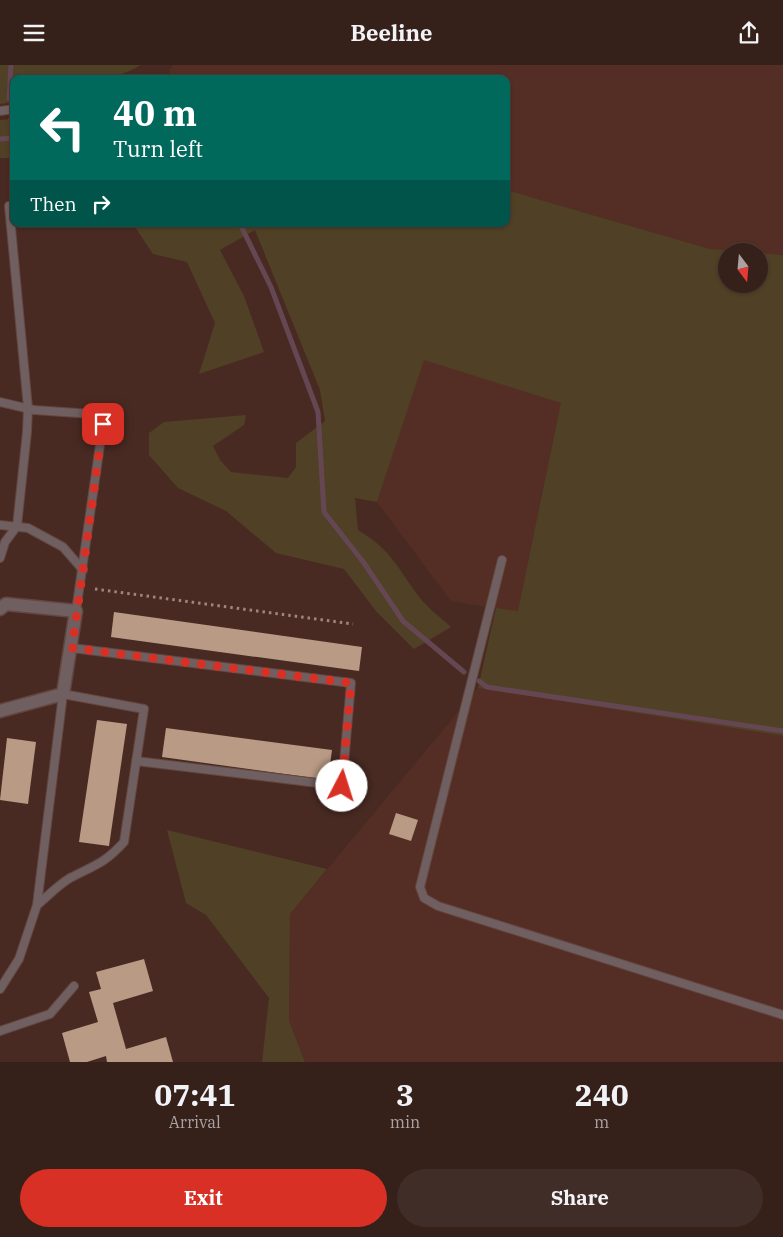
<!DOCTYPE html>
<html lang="en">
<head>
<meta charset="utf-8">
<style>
	:root { --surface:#36201a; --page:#412d27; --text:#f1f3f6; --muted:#aaa3a2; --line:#503e39; --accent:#d93025 }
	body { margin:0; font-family:"IBM Plex Serif",serif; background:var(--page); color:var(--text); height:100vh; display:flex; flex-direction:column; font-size:19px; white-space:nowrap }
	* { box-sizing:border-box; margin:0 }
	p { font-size:16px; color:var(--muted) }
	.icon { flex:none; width:28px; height:28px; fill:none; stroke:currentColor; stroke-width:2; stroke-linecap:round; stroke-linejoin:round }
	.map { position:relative; height:997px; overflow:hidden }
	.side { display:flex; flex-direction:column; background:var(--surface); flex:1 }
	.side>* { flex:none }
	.top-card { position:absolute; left:10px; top:10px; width:500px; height:152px; border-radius:10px; box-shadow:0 1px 4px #0004,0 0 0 1px var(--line); background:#00695c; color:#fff; overflow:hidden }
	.needle { width:32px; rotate:164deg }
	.fabs { position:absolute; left:718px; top:178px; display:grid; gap:10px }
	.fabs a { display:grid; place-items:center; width:50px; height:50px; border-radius:50%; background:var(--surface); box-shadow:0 1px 4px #0004,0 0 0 1px var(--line); font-size:25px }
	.pin { position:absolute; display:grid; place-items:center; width:42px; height:42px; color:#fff; margin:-21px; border-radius:10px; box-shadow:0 2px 8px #0006 }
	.me { position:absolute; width:55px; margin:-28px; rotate:5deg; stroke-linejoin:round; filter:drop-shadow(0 0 4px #0008) }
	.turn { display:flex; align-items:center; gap:18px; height:105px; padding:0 20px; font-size:22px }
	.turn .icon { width:65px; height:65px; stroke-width:2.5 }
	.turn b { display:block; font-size:35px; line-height:42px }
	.then { display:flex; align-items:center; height:48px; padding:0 20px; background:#0003; gap:10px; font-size:19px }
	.eta { display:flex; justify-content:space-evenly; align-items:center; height:85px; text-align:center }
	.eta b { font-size:30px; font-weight:800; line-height:35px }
	.primary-button { display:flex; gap:10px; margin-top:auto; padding:10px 20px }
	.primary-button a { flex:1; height:58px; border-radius:30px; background:var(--accent); color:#fff; font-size:20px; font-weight:800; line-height:58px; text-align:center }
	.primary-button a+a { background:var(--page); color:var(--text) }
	header { display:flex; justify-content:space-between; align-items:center; height:65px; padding:0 20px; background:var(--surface); font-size:22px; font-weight:800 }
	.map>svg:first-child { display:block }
	.built { fill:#542e25 }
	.green { fill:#504025 }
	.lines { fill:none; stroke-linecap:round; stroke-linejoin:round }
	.stream { stroke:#654753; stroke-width:5 }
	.building { fill:#b99b85 }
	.service-casing { stroke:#63463f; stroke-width:10 }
	.minor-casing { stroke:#63463f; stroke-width:15 }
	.path { stroke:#9e857f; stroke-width:3; stroke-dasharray:2.5 4; stroke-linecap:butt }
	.service { stroke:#6f5f60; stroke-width:8 }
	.minor { stroke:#6f5f60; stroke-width:12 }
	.route { stroke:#d93025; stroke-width:9; stroke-dasharray:0 16.2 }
</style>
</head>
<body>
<header><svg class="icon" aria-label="menu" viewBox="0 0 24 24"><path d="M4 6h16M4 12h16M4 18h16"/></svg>Beeline<svg class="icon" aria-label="share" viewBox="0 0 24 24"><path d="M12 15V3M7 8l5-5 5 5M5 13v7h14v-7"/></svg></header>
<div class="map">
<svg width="783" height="997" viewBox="0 0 783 997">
	<rect width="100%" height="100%" fill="#482a22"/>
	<g class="built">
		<polygon points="172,0 783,0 783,190 710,184 506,125 506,14 167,14"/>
		<polygon points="424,294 562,338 518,547 451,536 377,437"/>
		<polygon points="478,623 783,671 783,997 305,997 289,956 290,849"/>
	</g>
	<g class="green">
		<path d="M0,0H141C106,22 54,14 14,14V37L0,39Z"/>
		<polygon points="14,54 14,93 0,93 0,55"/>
		<path d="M506,125L710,184L739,186H726V219H759V188L783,190V671L478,623L496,543L518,546L561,338L424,295L377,437L355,433L358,465C393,486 397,503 420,533C429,544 441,553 451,562L414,584L376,546L344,504L276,488L226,446L178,423L149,390V368L164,357L246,350L244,360L213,381L220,395L231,407L288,413L296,402V378L325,356L320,325L255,165L220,185L244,231L264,287L199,309L215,258L187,197L153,189L133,159H506Z"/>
		<polygon points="167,765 327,804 290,849 289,956 305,997 262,997 269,933 206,850 186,838"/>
	</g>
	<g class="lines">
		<g class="stream">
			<polyline points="9,34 11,0"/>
			<polyline points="11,54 13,73"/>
			<polyline points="0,74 14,73"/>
			<polyline points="240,159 271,222 318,347 324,447 364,498 403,556 464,607"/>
			<polyline points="479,616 487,622 783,666"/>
		</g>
	</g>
	<g class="building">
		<polygon points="114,547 362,582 359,606 111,572"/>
		<polygon points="97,655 127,659 109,781 79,777"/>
		<polygon points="166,663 332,685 328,715 162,692"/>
		<polygon points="7,673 36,677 28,739 0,735"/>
		<polygon points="396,748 418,755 411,776 389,769"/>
		<polygon points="144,894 153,926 113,938 126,984 166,972 173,997 107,997 106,991 87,997 70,997 62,968 98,957 89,927 101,924 96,907"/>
	</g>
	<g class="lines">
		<g class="service-casing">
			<g id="service">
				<polyline points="0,46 14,44"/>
				<polyline points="0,337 34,345 92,349 103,359 76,546"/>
				<polyline points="0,460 28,463 63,482 83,505"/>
				<polyline points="0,493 5,477 17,461 27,367 28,343 9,141"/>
				<polyline points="502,495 420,822 424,833 438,841 783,950"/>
				<polyline points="72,583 351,618 342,721 136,696"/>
				<path d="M0,924L19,894L37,840L63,629L144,644L124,777C104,799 95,800 70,813C58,820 47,832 37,840"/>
				<polyline points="0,966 50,949 74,921"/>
			</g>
		</g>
		<g class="minor-casing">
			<polyline id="minor" points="0,544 6,539 76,546 63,629 0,646"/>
		</g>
		<polyline class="path" points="95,524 353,559"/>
		<use href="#service" class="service"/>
		<use href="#minor" class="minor"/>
	</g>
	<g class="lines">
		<polyline class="route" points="103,359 72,583 351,618 342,721"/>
	</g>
</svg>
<div class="fabs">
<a><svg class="needle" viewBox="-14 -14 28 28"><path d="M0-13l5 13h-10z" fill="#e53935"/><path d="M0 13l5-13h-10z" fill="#aaa3a2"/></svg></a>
</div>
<div class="pin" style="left:103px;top:359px;background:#d93025"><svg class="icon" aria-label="arrive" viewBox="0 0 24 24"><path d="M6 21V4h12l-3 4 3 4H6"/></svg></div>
<svg class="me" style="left:342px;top:721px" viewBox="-20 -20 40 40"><circle r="19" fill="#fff"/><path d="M0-13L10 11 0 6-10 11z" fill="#d93025"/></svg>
<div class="top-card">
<div class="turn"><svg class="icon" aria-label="left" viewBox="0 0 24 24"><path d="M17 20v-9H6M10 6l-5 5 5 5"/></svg><div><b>40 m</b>Turn left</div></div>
<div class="then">Then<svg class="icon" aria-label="right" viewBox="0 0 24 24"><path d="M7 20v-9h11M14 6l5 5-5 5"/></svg></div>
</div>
</div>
<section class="side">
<div class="eta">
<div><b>07:41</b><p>Arrival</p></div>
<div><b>3</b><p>min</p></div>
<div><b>240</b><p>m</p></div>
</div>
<div class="primary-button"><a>Exit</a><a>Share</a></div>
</section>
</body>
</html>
